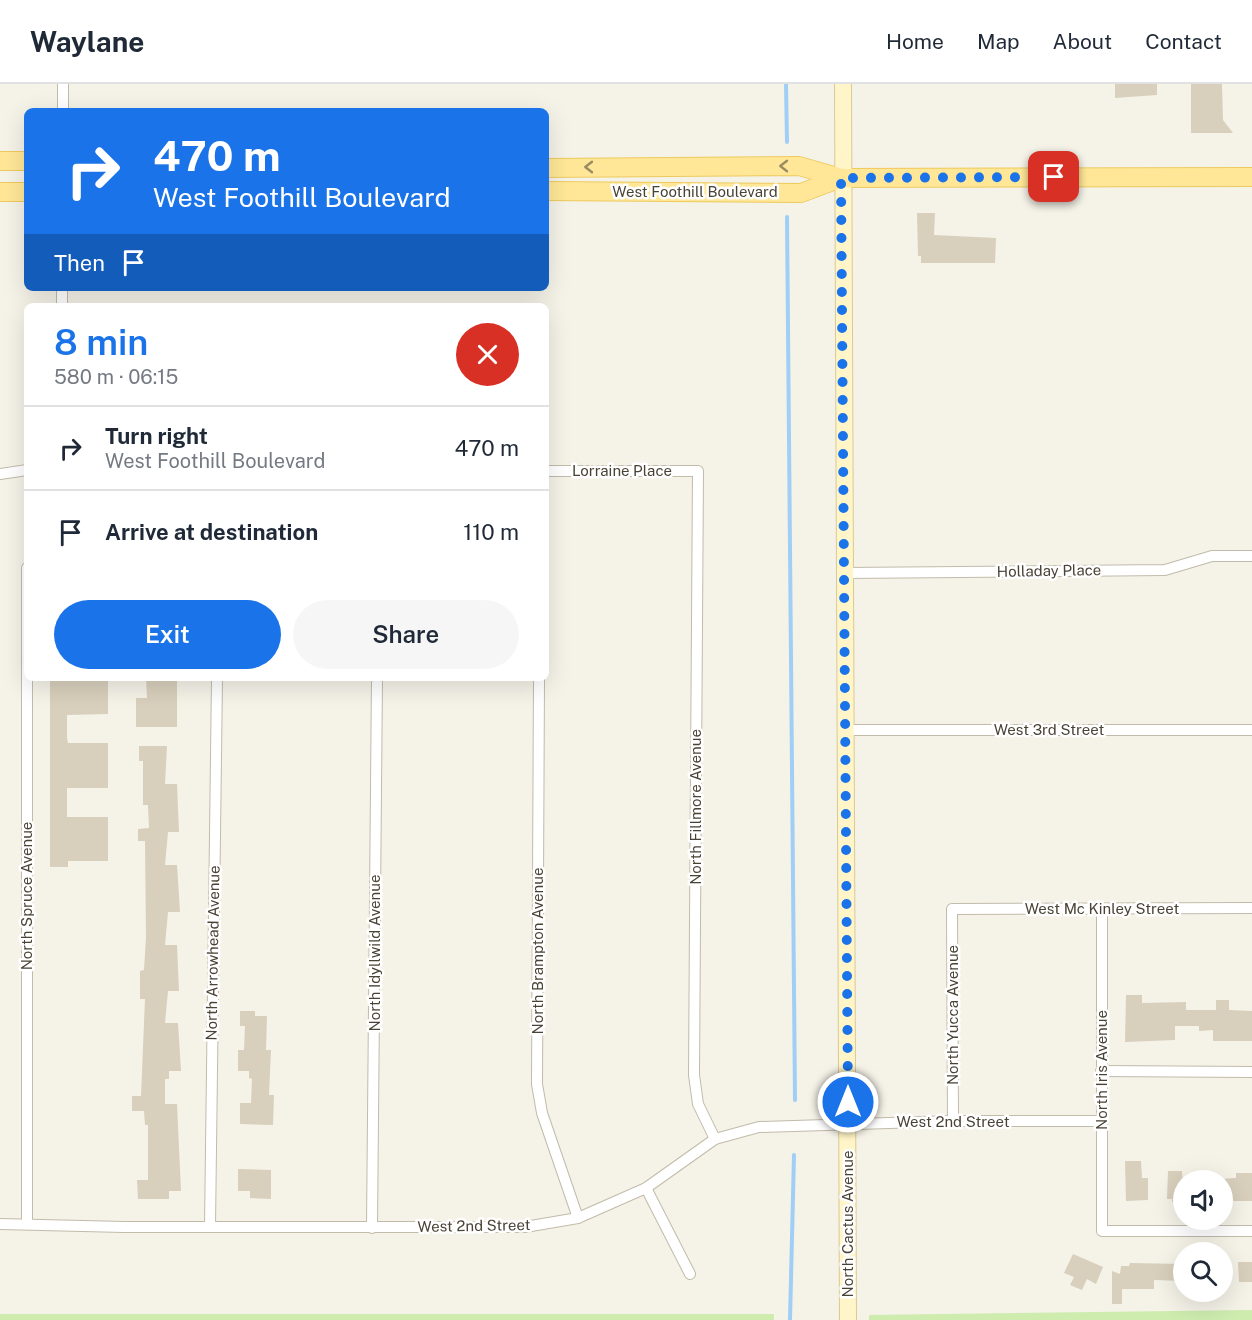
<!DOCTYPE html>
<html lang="en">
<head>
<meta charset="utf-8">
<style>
	:root { --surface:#fff; --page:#f6f6f7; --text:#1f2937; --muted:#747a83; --line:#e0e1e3; --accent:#1a73e8 }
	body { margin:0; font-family:"Public Sans",sans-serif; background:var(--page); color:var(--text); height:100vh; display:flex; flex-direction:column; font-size:22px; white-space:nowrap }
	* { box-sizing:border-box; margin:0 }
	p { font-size:20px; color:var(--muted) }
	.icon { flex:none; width:33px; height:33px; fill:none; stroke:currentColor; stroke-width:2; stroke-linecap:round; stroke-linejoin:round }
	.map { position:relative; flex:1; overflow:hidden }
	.side { position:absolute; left:24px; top:219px; width:525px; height:378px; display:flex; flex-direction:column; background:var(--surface); border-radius:9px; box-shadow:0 6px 24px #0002 }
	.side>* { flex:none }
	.guide { position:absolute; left:24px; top:24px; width:525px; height:183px; border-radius:9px; box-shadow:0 6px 24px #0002; background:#1a73e8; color:#fff; overflow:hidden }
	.buttons { position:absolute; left:1173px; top:1086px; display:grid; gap:12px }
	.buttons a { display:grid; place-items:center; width:60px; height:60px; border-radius:50%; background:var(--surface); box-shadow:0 6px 24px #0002; font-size:30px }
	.pin { position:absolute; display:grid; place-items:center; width:51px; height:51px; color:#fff; margin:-26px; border-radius:12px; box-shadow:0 3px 9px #0006 }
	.me { position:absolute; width:66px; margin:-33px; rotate:0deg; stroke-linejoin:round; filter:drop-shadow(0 0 4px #0008) }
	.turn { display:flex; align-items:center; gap:21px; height:126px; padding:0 30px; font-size:27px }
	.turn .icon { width:78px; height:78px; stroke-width:2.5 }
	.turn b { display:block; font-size:42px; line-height:51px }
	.then { display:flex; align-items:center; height:57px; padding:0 30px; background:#0003; gap:12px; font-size:22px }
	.round { display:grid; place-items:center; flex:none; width:63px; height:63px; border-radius:32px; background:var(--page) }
	.headline { display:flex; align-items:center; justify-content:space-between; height:102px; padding:0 30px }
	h1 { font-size:36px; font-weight:600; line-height:45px; color:var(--accent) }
	.primary-button { display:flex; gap:12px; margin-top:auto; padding:12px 30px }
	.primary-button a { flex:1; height:69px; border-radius:36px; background:var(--accent); color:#fff; font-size:24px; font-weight:600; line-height:69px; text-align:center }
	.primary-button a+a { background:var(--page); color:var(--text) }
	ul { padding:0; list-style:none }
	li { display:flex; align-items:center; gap:18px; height:84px; padding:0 30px; border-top:2px solid var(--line) }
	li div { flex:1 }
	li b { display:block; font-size:22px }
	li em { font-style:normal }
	header { display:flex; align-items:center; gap:36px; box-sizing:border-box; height:84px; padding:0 30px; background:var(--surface); border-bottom:2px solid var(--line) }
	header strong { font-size:28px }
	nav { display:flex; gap:33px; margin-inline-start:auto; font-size:21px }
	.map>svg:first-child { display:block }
	.green { fill:#cdecae }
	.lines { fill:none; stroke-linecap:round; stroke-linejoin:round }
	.stream { stroke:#a0cef6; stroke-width:4 }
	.building { fill:#d8cfbc }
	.minor-casing { stroke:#c2bbaa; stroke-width:12 }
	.secondary-casing { stroke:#d9ca94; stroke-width:18 }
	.primary-casing { stroke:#edca5e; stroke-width:20 }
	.minor { stroke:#fff; stroke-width:10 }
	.secondary { stroke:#fff5c8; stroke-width:16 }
	.primary { stroke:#ffe797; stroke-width:18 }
	.oneway { stroke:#9b8d62 }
	.route { stroke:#1a73e8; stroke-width:10; stroke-dasharray:0 18 }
	.labels { text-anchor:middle; stroke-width:5; stroke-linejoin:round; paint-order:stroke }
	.street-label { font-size:15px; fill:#494336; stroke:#fff }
</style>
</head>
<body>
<header>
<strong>Waylane</strong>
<nav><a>Home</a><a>Map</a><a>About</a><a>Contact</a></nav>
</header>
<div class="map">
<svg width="1252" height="1236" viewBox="0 0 1252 1236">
	<rect width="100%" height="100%" fill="#f5f2e8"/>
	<g class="green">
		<polygon points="1252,1226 1252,1236 869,1236 869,1231"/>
		<rect x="0" y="1230" width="774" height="6"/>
	</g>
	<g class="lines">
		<g class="stream">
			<polyline points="786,0 787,58"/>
			<polyline points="787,133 795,1016"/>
			<polyline points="790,1236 794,1071"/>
		</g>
	</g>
	<g class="building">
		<polygon points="1115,0 1157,0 1157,11 1115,14"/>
		<polygon points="1191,0 1222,0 1223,36 1233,49 1191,49"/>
		<polygon points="917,129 935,129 934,151 996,154 995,179 921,179 921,172 918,172"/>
		<polygon points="50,594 108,594 108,630 67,631 67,654 68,659 108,659 108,704 67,704 67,733 108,733 108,777 68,777 68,783 50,783"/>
		<polygon points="146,594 177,594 177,643 136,643 136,614 147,614"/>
		<polygon points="139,662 167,662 165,700 177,700 179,748 168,748 165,781 177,781 180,828 168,828 165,861 177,861 179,907 168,907 165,939 178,939 181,987 169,987 169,995 165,995 165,1020 177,1020 181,1107 169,1107 169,1115 138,1115 137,1096 148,1096 148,1041 145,1041 144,1027 132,1027 132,1012 141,1012 145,915 140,915 140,887 144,886 146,853 145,757 138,757 138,745 149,744 148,721 143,721 143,677 139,677"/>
		<polygon points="1126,911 1142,911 1142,919 1186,918 1186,926 1216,926 1216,916 1229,916 1229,926 1252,927 1252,957 1213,957 1213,946 1199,947 1199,942 1175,942 1175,956 1125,958"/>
		<polygon points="240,927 255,927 255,932 267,932 266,966 271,966 269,1011 274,1011 273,1041 240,1040 240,1019 251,1019 252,995 249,994 249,987 238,987 238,966 244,966 245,942 240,942"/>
		<polygon points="1125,1077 1141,1077 1142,1094 1148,1094 1148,1116 1126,1117"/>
		<polygon points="238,1085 271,1086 271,1115 250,1114 250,1107 238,1107"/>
		<polygon points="1168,1087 1182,1087 1184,1118 1172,1118 1172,1115 1167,1115"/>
		<polygon points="1236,1089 1252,1089 1252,1117 1222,1117 1222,1095 1236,1094"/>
		<polygon points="1073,1170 1103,1183 1096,1200 1087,1195 1082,1206 1070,1201 1074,1193 1064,1189"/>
		<polygon points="1238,1178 1252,1178 1252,1198 1239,1198"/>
		<polygon points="1130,1179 1184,1180 1184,1197 1154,1196 1154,1205 1122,1205 1122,1220 1112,1220 1112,1187 1120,1190 1121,1182 1129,1182"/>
	</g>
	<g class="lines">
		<g class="minor-casing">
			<g id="minor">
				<polyline points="63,27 63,0"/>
				<polyline points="62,222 62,204"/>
				<polyline points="546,387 698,387 694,991 698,1020 715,1055"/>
				<polyline points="0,390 27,386"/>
				<polyline points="845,489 1165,486 1212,472 1252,472"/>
				<polyline points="539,594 537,1000 542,1029 578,1134"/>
				<polyline points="846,646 1252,646"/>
				<polyline points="1102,825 1102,1147 1252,1147"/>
				<polyline points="1101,987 1252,988"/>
				<polyline points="953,1037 952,825 1252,824"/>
				<polyline points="646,1104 690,1190"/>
				<polyline points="0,1140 124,1143 525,1143 578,1134 646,1104 715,1055 759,1043 953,1037 1103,1037"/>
				<polyline points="27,1140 27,484"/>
				<polyline points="210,1143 217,594"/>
				<polyline points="372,1144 377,594"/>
			</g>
		</g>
		<g class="secondary-casing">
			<polyline id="secondary" points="843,0 848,1236"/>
		</g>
		<g class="primary-casing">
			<g id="primary">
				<polyline points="0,77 27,77"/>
				<polyline points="546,84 799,82 841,94 1252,93"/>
				<polyline points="546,107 801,109 841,94"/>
				<polyline points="0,108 27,108"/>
			</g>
		</g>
		<use href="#minor" class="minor"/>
		<use href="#secondary" class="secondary"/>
		<use href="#primary" class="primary"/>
	</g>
	<defs><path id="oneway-chevron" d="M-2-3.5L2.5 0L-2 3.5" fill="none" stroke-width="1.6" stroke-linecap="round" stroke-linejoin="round" transform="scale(1.5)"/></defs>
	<g class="oneway">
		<use href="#oneway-chevron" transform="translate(784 82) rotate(180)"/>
		<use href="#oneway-chevron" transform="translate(589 83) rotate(180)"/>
	</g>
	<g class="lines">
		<polyline class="route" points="848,1018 841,94 1054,93"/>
	</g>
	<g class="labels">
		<g class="street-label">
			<text x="695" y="113">West Foothill Boulevard</text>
			<text x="622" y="392">Lorraine Place</text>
			<text transform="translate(1049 487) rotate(-1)" y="5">Holladay Place</text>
			<text x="1049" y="651">West 3rd Street</text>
			<text transform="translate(696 723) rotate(-90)" y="5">North Fillmore Avenue</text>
			<text transform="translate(27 812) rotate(-90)" y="5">North Spruce Avenue</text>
			<text x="1102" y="830">West Mc Kinley Street</text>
			<text transform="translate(538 867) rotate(-90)" y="5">North Brampton Avenue</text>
			<text transform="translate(213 869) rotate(-89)" y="5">North Arrowhead Avenue</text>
			<text transform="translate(375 869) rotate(-90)" y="5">North Idyllwild Avenue</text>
			<text transform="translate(953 931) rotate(-90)" y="5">North Yucca Avenue</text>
			<text transform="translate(1102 986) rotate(-90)" y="5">North Iris Avenue</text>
			<text x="953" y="1043">West 2nd Street</text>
			<text transform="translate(848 1140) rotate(-90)" y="5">North Cactus Avenue</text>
			<text transform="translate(474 1142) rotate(-1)" y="5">West 2nd Street</text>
		</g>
	</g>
</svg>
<div class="buttons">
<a><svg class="icon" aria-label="sound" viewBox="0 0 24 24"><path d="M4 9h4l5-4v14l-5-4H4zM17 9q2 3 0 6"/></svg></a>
<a><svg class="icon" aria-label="search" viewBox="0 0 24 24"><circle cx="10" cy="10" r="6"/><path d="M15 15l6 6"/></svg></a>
</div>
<div class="pin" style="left:1054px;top:93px;background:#d93025"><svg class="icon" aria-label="arrive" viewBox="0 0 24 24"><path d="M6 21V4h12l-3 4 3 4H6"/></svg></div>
<svg class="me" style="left:848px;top:1018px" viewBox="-20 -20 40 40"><circle r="17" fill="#1a73e8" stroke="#fff" stroke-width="3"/><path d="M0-11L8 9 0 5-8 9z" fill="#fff"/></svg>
<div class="guide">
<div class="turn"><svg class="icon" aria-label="right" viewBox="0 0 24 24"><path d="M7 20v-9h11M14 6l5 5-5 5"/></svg><div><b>470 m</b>West Foothill Boulevard</div></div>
<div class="then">Then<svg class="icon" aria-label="arrive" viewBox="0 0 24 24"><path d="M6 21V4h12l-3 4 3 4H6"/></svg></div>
</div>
<section class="side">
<div class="headline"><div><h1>8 min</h1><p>580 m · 06:15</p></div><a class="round" style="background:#d93025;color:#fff"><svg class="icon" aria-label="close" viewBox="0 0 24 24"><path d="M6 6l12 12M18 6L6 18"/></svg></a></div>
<ul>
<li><svg class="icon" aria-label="right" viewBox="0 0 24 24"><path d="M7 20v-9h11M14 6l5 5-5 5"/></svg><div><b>Turn right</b><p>West Foothill Boulevard</p></div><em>470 m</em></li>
<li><svg class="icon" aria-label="arrive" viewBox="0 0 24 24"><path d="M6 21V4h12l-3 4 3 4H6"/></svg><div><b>Arrive at destination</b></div><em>110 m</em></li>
</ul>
<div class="primary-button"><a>Exit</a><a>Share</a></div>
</section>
</div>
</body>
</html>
